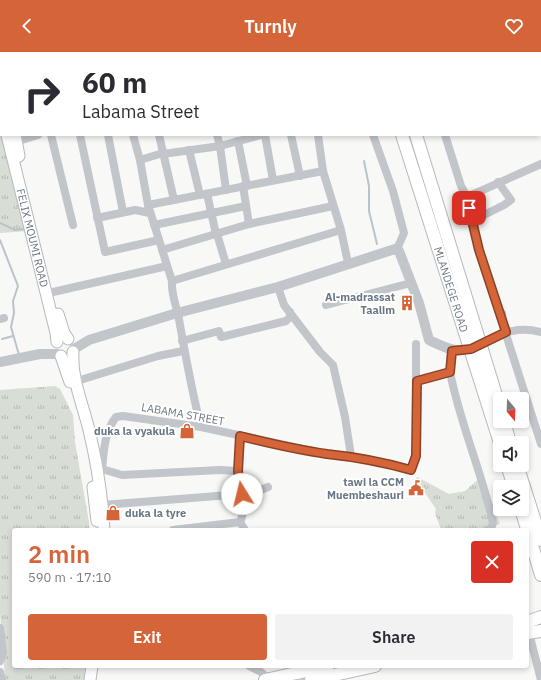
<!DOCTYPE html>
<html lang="en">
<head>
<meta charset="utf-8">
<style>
	:root { --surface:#fff; --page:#f2f2f3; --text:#2b2b33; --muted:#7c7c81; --accent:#d56539 }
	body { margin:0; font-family:"IBM Plex Sans",sans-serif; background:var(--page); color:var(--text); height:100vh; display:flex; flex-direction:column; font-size:15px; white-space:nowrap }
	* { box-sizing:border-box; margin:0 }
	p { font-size:13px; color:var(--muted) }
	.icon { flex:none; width:22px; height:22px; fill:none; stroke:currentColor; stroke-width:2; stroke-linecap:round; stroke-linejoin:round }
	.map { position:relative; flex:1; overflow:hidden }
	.sheet { position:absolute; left:12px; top:476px; width:517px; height:140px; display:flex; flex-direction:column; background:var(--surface); border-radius:4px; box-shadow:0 2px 6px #0003 }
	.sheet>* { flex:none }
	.guide { position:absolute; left:0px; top:0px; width:541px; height:84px; box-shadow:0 2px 6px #0003; background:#fff; color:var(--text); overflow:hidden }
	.needle { width:26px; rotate:161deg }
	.tools { position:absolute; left:493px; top:340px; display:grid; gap:8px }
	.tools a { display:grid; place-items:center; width:36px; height:36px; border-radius:4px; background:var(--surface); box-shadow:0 2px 6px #0003; font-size:20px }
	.pin { position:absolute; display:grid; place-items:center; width:34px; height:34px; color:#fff; margin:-17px; border-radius:8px; box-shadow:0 2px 6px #0006 }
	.me { position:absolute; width:44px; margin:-22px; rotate:351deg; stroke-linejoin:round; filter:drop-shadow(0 0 3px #0008) }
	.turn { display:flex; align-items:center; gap:14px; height:84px; padding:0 16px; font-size:18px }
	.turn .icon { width:52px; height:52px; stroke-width:2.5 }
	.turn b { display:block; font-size:28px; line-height:34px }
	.round { display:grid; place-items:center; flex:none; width:42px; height:42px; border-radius:4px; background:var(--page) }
	.summary { display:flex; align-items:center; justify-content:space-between; height:68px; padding:0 16px }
	h1 { font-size:24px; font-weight:600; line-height:30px; color:var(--accent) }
	.button { display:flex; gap:8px; margin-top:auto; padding:8px 16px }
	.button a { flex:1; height:46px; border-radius:4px; background:var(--accent); color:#fff; font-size:16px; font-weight:600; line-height:46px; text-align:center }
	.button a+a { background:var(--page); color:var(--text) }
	header { display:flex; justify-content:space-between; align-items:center; height:52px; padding:0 16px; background:var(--accent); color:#fff; font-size:18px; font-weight:600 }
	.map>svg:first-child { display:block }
	.park { fill:url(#park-tufts) }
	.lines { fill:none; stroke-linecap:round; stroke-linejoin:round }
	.stream { stroke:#bac4c8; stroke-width:2 }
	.secondary-casing { stroke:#b5b9bd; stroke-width:13 }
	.primary-casing { stroke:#b6b9bd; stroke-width:14 }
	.minor { stroke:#c2c5c9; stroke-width:8 }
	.tertiary { stroke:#c2c5c9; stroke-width:10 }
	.secondary { stroke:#fff; stroke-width:11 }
	.primary { stroke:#fff; stroke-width:12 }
	.route-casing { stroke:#8a4225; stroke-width:10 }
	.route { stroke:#d56539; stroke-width:7 }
	.labels { text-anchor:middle; stroke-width:4; stroke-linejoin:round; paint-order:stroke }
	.street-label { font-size:11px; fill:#6a7784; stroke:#fff }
	.poi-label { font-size:11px; font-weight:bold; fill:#6a7784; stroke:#fff; text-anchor:end }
</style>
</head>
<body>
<header><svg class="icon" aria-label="back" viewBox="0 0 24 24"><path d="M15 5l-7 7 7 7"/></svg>Turnly<svg class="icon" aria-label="heart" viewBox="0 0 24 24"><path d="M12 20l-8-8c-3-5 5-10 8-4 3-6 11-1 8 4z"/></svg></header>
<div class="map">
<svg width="541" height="628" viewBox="0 0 541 628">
	<defs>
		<pattern id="park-tufts" width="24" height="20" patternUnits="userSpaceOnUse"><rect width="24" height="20" fill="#d8ddd5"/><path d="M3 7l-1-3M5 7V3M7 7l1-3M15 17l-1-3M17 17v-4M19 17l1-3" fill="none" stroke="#b3b8b2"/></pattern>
	</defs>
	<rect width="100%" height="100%" fill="#f8f8f6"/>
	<g class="park">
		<polygon points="396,0 541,0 541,46 540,1"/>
		<polygon points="0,73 1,83 3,83 28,179 0,181"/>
		<polygon points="55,334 60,337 73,363 75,390 89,470 89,478 14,478 14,614 85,614 84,628 5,628 0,560 0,338"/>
		<polygon points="482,424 500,472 480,478 441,478 435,461 436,457 416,428 417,425 449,442 465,439"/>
	</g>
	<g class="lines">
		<g class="stream">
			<polyline points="364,109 369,134 369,159 377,192"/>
			<polyline points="0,171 15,178 24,177"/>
			<polyline points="0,188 18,234 13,249 14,261 11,275 19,303"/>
			<polyline points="501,255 505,260 506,271"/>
			<polyline points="2,287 13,284"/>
		</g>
		<g class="secondary-casing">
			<g id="secondary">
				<polyline points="7,0 7,1"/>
				<polyline points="0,15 1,27"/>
				<path id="s1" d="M7,83L56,281L57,290"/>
				<polyline points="15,83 19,104"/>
				<polyline points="58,262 64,281 68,287"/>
				<path d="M73,300C71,326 83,353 89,378C97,411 102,444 104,478"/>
				<polyline points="61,304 70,330"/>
				<polyline points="93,435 97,469"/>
				<polyline points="90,628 92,614"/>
			</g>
		</g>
		<g class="primary-casing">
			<g id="primary">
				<polyline points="376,0 376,1"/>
				<polyline points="389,0 390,1"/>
				<path id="s2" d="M402,83L500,391"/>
				<polyline points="416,83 500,356"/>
				<polyline points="504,369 510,391"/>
				<polyline points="507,413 514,435"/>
				<polyline points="517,413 541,488"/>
				<polyline points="521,457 541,523"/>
				<polyline points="527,570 541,565"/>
				<polyline points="527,581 541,579"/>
				<polyline points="265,628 328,614"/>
				<polyline points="311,628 375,614"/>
			</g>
		</g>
		<g class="minor">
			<polyline points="232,0 233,1"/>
			<polyline points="154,1 154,0"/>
			<polyline points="284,1 285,0"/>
			<polyline points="51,83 73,173"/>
			<polyline points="80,83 105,200 159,188"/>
			<polyline points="108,83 123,160"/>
			<polyline points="133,83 140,108"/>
			<polyline points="159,83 174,148"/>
			<polyline points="217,83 220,94 261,83"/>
			<polyline points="265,83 273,128"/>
			<polyline points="291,83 300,124"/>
			<polyline points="318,83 323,119 341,178 348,211"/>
			<polyline points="373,83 393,139 404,181 397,197"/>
			<polyline points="445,83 461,134 467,145 479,198 541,392"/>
			<polyline points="238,89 247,134"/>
			<polyline points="12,91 38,83"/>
			<polyline points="189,98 200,143"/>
			<polyline points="163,102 220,94 226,138"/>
			<polyline points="243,134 249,172"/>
			<polyline points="207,142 216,182"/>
			<polyline points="467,145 541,112"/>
			<polyline points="148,153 140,108 163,101"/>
			<polyline points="484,163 504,153 511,148 498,130"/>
			<polyline points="97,166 135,158 150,161"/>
			<polyline points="154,173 246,154"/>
			<polyline points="217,182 226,212"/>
			<polyline points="162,198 249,172 333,154"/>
			<polyline points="172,229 341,178"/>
			<polyline points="278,235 284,253 320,300 333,313 345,365 351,404"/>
			<polyline points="53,240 167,214"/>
			<polyline points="326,253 411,231"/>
			<polyline points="0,267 4,266"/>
			<polyline points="182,289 219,279 221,285 286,269 290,265 290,260"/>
			<path d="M481,292C504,281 516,274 541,280"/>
			<path d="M450,320C460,372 482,420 493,471L491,477L487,478"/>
			<polyline points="77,329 158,304 183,299"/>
			<polyline points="417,329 450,320 452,299"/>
			<path d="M201,375C191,337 185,300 178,262C175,251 171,240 172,229L148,153L323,119"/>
			<path d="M240,384C240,395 239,406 238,418C238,435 248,454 240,470L245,478"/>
			<path d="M102,417C104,399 104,381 116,365L123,364L201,375L326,402L367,407L376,410L411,417L416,400V292"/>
			<polyline points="98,418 102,417 122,423 220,418 238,419"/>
			<polyline points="103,453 242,442 247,444 268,435"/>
			<polyline points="173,478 240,470"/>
			<polyline points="0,576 3,601 0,609"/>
			<polyline points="529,581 541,628"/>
			<polyline points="249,614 261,620 269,627"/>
			<polyline points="0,620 2,628"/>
			<polyline points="302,620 304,628"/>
		</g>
		<g class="tertiary">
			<polyline points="540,55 541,56"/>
			<path d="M74,297L89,288L177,261L278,235L395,197L399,199L419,251L429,288C446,296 458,303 476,294"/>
			<polyline points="0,310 40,302 57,302"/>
		</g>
		<use href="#secondary" class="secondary"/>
		<use href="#primary" class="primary"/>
	</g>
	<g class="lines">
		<g class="route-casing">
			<path id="route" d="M242,442L238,419L240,384C268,391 298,398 327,402C356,405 383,410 411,418L416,404L417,329L450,320L452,299L471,297L506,280L479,198L469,156"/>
		</g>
		<use href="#route" class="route"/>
	</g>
	<defs>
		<g id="building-bare" transform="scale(1.2)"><path d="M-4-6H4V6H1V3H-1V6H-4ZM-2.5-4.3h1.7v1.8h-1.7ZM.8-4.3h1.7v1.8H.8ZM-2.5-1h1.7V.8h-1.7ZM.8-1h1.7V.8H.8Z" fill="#d56539" stroke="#fff" stroke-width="2.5" paint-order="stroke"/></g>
		<g id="shop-bare" transform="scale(1.2)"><path d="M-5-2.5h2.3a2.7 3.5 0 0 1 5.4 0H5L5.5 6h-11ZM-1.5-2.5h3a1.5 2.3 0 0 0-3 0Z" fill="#d56539" stroke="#fff" stroke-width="2.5" paint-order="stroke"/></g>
		<g id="civic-bare" transform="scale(1.2)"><path d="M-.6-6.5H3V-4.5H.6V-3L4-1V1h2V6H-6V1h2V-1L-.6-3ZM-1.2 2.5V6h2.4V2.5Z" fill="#d56539" stroke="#fff" stroke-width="2.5" paint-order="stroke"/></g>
	</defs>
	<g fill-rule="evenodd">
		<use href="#building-bare" x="407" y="251"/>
		<use href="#shop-bare" x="187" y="379"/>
		<use href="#civic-bare" x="416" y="436"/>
		<use href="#shop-bare" x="113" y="461"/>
	</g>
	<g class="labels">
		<g class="street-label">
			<text dy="4" stroke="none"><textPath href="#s1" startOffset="106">FELIX MOUMI ROAD</textPath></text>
			<text dy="4" stroke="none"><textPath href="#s2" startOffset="162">MLANDEGE ROAD</textPath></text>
			<text transform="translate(183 362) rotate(10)" y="4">LABAMA STREET</text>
		</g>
		<g class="poi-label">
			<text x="395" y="249">Al-madrassat<tspan x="395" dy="13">Taalim</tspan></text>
			<text x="175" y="383">duka la vyakula</text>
			<text x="404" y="434">tawi la CCM<tspan x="404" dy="13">Muembeshauri</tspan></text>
			<text x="125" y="465" text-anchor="start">duka la tyre</text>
		</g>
	</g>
</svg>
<div class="tools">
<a><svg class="needle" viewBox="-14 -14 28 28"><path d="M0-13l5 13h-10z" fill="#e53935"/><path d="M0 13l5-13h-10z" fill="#7c7c81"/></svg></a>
<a><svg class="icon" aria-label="sound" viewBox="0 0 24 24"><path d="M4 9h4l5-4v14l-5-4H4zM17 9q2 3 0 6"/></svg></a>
<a><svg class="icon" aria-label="layers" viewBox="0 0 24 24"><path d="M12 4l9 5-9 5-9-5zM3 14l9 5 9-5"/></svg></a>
</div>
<div class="pin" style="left:469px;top:156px;background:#d93025"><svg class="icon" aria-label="arrive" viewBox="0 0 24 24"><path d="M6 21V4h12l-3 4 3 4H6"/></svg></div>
<svg class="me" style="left:242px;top:442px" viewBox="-20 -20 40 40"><circle r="19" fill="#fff"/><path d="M0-13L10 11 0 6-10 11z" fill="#d56539"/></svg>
<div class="guide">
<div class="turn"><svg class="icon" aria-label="right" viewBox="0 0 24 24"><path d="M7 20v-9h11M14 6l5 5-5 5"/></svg><div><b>60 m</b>Labama Street</div></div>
</div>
<section class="sheet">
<div class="summary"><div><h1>2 min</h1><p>590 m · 17:10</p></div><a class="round" style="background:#d93025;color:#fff"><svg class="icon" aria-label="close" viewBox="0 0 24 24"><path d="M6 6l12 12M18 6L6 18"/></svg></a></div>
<div class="button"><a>Exit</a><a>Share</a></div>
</section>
</div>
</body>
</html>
